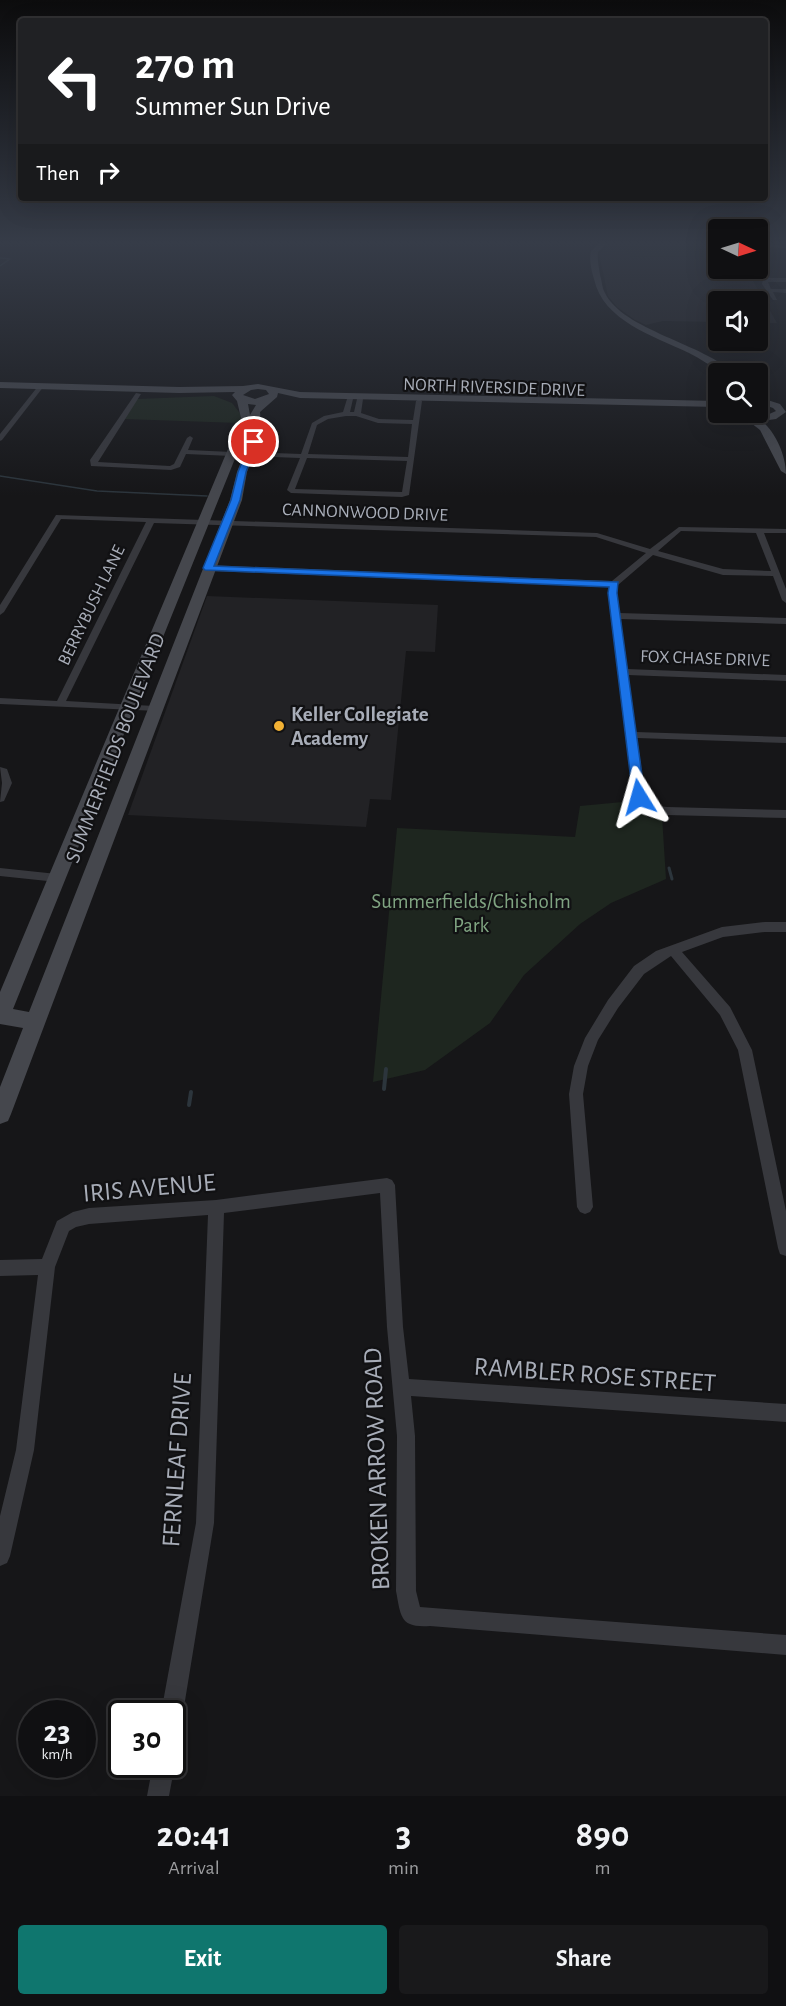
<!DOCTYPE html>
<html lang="en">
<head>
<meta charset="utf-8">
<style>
	:root { --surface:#101012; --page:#19191b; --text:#f1f3f6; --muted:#9c9d9f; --line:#303032; --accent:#0f766e }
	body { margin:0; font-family:"Alegreya Sans",sans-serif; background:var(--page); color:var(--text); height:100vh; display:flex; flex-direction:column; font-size:22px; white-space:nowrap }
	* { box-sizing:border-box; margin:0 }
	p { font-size:20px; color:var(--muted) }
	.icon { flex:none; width:33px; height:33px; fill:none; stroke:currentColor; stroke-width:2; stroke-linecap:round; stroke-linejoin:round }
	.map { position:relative; height:1796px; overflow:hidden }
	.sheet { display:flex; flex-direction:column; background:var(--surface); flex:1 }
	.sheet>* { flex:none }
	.guide { position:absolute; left:18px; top:18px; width:750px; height:183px; border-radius:6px; box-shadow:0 6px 24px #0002,0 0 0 2px var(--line); background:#202124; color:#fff; overflow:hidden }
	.needle { width:39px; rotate:94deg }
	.fabs { position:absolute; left:708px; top:219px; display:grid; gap:12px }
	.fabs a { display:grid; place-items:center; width:60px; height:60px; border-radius:6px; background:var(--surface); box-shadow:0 6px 24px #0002,0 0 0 2px var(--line); font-size:30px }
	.speed { position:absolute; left:18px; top:1700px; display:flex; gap:12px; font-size:30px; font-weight:700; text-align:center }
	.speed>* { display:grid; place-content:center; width:78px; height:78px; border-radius:50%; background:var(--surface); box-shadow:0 6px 24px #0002,0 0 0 2px var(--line); line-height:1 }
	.speed small { font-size:15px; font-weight:400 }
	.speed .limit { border:3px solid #111; border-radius:9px; background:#fff; color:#111 }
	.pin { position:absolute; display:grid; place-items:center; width:51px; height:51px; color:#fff; margin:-26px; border:3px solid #fff; border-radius:50%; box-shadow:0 2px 6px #0007 }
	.me { position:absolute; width:66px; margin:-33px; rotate:352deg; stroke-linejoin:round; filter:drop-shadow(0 0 4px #0008) }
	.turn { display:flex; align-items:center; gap:21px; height:126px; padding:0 18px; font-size:27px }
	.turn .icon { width:78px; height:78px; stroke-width:2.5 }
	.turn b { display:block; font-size:42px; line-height:51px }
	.then { display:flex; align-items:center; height:57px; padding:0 18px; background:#0003; gap:12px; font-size:22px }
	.eta { display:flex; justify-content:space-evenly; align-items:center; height:102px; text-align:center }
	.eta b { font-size:36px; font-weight:600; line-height:42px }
	.button { display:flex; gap:12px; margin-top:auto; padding:12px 18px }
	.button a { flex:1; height:69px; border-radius:6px; background:var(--accent); color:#fff; font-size:24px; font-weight:600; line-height:69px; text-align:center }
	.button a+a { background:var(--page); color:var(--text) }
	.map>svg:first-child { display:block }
	.built { fill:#222225 }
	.green { fill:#1e261f }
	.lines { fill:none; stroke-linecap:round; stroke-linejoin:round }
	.stream-far2 { stroke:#2c353c; stroke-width:1.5 }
	.stream-far1 { stroke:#2c353c; stroke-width:3 }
	.stream { stroke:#2c353c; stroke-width:4 }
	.street { fill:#37383d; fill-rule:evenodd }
	.secondary { fill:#45474d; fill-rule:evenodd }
	.route { fill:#1a73e8; stroke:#114b97; stroke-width:1.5 }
	.poi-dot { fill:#f2b134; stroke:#111113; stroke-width:2 }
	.labels { text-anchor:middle; stroke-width:4.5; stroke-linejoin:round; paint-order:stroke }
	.far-street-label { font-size:18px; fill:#a8adb8; stroke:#111113 }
	.poi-label { font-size:21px; font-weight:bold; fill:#a8adb8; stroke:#111113; text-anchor:start }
	.street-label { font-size:21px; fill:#a8adb8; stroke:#111113 }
	.park-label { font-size:21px; fill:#7fa381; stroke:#111113 }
	.near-street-label { font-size:26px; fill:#a8adb8; stroke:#111113 }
</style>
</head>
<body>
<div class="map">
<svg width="786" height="1796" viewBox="0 0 786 1796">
	<rect width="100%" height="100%" fill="#161618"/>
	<g class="built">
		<polygon points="609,244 718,244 718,268 746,269 777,323 758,323 758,302 718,302 718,322 663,321 646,325 635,320 617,307 608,296 599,254"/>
		<polygon points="207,596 438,605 435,652 406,651 391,800 370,799 366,827 128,815"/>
	</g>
	<g class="green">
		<polygon points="694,246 705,256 632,258 623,248"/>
		<polygon points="214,396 232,403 242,416 239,423 124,419 137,399"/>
		<polygon points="633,801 649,818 662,816 666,879 611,903 580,924 524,975 490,1023 425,1070 373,1082 397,828 575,837 580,806"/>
	</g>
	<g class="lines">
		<g class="stream-far2">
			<polyline points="0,258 10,259 0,266"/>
			<polyline points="0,476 97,491 207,496"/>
		</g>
		<polyline class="stream-far1" points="669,868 672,879"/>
		<g class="stream">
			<polyline points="384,1089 386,1069"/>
			<polyline points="189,1105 191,1092"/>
		</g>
		<g class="street">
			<polygon points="758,244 786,246 786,248 758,246"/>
			<polygon points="758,267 767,278 786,278 786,282 768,282 771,289 786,289 786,293 773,292 777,300 773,300 762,284 763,280 754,268"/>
			<polygon points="39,385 44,386 2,440 0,441 0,434"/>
			<polygon points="136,393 141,394 98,462 170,466 174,464 187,438 190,436 193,438 188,450 232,452 236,454 232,456 186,454 180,467 171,470 91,466 90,460"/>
			<path d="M350,397L353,399L350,412H354L357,399L360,397L363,399L361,413L379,419L413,420L416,401L419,399L422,401L409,495L402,497L291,493L287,490L300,458L249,456L245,454L249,452L301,454L312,423L324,416L343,412L347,399ZM346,416H356L378,423L412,424L408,457L308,454L317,425L328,419ZM307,458L407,461L402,492L295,489Z"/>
			<path d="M56,515L597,533L650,549L679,527L786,529V533H764L786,589V603L782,600L773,576L723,575L653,555L618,585L616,593L619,613L786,618V624L620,619L627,669L786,675V681L628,675L636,732L786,737V743L637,738L646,799L659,806L667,807L786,810V818L667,815L652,812L637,804L611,616L608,593L609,586L208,571L204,568L208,565L612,581L646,553L596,537L154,523L66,701L154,706L159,709L158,711L0,704V698L57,701L146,522L61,519L4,612L0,615V605ZM681,531L756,533L771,571L723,569L658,551Z"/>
			<polygon points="0,767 7,769 12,783 4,801 0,802 2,783"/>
			<polygon points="0,868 57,874 63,878 57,882 0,876"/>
			<polygon points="765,922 786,922 786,932 765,932 723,937 682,952 730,1007 752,1050 786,1211 786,1256 780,1254 778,1248 738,1050 720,1015 671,956 644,974 618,1008 598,1040 588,1066 583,1094 593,1207 590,1212 585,1214 580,1212 577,1207 569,1094 574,1066 585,1038 608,1000 634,966 656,951 722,927"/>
			<path d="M387,1178L392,1180L395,1185L403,1327L409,1379L786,1404V1422L411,1396L415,1436L416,1591L420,1607L786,1635V1655L430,1626C400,1628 401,1617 396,1591L397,1436L387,1327L380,1193L224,1213L214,1523L183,1713L179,1720L172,1723V1713H161L196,1523L208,1215L89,1224L76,1227L69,1231L55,1267L34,1450L10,1556L7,1563L0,1566V1516L16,1450L38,1275L0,1276V1260L42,1259L57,1221L73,1212L89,1208L216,1200Z"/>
			<polygon points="172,1758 175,1764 169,1796 147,1796 153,1764 172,1764"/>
		</g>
		<g class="secondary">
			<path d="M599,244H607L598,252C597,260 599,267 600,275C602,281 602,288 605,293C623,330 704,344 735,374C719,374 704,360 689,353C654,336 603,321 594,279C591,269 589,260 591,251Z"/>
			<path d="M0,382L179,387L243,386L258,384L300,392L718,401V407L300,398L278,393L277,397L260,412L262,433L247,472L242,500L11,1114L8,1121L0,1124V1087L23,1028L0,1024V992L241,418L237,401L232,395L235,392L179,393L0,388ZM258,389L266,390L269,394L255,399L243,395L251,390ZM248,404L256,405L250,415ZM251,419L252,433L237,472L230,500L29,1012L13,1009Z"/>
			<path d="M758,397L780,404L786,412L776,419L762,421C776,433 786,456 786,474L781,471L760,430L737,412L767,415L776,411L773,408L758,403Z"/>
		</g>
	</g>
	<linearGradient id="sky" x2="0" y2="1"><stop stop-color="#0c0c0d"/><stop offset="0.49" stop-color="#363c48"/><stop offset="1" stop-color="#363c48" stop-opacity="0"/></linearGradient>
	<rect width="786" height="496" fill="url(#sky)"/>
	<polygon class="route" points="254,439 258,442 246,472 240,500 214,566 618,582 617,593 645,797 644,800 639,801 633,797 608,593 609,587 205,570 203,568 231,500 238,472 250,442"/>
	<circle class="poi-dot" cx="279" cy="726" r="6"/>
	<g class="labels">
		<g class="far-street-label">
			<text transform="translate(494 387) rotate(2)" y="6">NORTH RIVERSIDE DRIVE</text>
			<text transform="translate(365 512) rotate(2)" y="6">CANNONWOOD DRIVE</text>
			<text transform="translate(91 605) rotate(-64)" y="6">BERRYBUSH LANE</text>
			<text transform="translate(705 658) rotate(2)" y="6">FOX CHASE DRIVE</text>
		</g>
		<g class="poi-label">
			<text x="291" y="721">Keller Collegiate<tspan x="291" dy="24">Academy</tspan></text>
		</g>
		<g class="street-label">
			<text transform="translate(115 748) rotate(-69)" y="7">SUMMERFIELDS BOULEVARD</text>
		</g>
		<g class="park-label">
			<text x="471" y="908">Summerfields/Chisholm<tspan x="471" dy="24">Park</tspan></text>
		</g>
		<g class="near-street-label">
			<text transform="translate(149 1187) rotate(-5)" y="9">IRIS AVENUE</text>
			<text transform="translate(595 1374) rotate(4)" y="9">RAMBLER ROSE STREET</text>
			<text transform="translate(176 1460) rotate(-86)" y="9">FERNLEAF DRIVE</text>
			<text transform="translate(376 1469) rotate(-92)" y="9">BROKEN ARROW ROAD</text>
		</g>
	</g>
</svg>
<div class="fabs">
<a><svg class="needle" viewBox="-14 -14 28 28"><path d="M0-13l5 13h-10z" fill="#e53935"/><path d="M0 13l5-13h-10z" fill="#9c9d9f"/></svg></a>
<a><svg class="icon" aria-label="sound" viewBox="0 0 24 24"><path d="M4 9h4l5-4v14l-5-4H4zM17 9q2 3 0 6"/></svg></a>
<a><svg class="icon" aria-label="search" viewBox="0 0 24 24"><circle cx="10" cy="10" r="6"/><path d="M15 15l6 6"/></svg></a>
</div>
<div class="speed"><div>23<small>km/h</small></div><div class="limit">30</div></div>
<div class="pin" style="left:254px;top:442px;background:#d93025"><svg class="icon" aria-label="arrive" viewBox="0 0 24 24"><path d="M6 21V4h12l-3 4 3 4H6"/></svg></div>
<svg class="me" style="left:639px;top:797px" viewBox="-20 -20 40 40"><path d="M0-17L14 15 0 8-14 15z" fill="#1a73e8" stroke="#fff" stroke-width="4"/></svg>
<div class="guide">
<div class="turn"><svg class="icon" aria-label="left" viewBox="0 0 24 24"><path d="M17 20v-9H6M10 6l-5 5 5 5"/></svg><div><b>270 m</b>Summer Sun Drive</div></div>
<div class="then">Then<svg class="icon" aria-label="right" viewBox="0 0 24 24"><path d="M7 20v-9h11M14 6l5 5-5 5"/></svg></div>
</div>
</div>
<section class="sheet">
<div class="eta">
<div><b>20:41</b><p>Arrival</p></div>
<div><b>3</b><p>min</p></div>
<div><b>890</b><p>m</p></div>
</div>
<div class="button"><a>Exit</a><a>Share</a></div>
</section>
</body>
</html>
